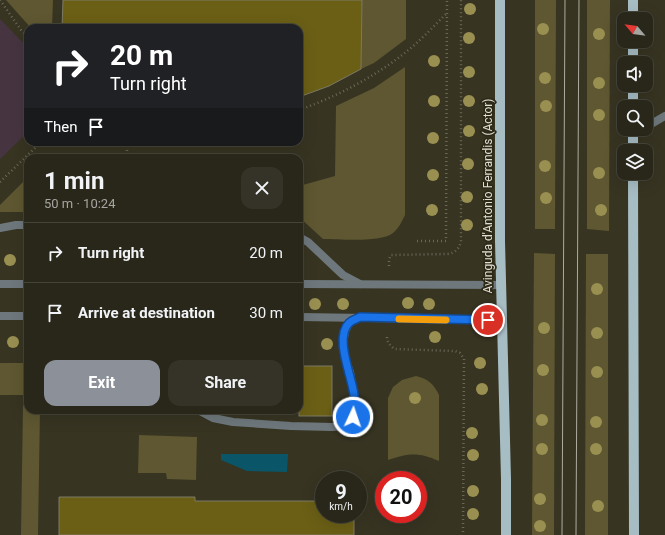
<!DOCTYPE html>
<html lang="en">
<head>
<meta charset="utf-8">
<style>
	:root { --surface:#29271a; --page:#353327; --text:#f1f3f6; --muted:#a5a5a2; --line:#454439; --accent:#8c9099 }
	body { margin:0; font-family:Roboto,sans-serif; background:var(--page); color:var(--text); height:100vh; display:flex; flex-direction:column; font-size:15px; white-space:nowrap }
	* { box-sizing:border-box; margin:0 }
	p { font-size:13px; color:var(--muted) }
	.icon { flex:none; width:22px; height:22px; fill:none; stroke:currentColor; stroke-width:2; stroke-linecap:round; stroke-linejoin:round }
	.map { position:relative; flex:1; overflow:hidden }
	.panel { position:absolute; left:24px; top:154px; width:279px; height:260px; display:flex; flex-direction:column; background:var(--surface); border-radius:12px; box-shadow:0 4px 16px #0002,0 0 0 1px var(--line) }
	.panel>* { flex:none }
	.hud { position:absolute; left:24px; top:24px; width:279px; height:122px; border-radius:12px; box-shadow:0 4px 16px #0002,0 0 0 1px var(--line); background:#202124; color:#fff; overflow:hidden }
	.needle { width:26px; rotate:299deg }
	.buttons { position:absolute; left:617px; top:12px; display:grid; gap:8px }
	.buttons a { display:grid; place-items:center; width:36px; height:36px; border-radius:8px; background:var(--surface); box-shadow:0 4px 16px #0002,0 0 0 1px var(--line); font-size:20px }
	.speed { position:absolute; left:315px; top:471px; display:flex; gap:8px; font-size:20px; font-weight:700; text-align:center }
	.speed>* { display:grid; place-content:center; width:52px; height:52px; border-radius:50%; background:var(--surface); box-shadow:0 4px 16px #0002,0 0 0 1px var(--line); line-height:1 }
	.speed small { font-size:10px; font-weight:400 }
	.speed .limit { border:6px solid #d22; background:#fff; color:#111 }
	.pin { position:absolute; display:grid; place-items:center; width:34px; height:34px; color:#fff; margin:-17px; border:2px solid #fff; border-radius:50%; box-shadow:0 1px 4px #0007 }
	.me { position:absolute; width:44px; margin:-22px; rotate:3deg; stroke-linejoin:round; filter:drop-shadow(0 0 3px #0008) }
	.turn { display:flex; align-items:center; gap:14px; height:84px; padding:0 20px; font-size:18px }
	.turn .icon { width:52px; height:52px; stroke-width:2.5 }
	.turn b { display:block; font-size:28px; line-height:34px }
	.then { display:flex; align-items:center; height:38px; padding:0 20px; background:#0003; gap:8px; font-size:15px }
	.round { display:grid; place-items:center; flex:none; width:42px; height:42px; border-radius:12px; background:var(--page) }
	.summary { display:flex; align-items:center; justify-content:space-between; height:68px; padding:0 20px }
	h1 { font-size:24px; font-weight:700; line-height:30px }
	.primary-button { display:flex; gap:8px; margin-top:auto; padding:8px 20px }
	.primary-button a { flex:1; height:46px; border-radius:12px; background:var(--accent); color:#fff; font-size:16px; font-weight:700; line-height:46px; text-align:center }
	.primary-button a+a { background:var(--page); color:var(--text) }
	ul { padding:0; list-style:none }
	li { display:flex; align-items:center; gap:12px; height:60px; padding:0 20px; border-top:1px solid var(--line) }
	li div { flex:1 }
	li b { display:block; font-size:15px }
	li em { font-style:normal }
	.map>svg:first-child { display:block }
	.commercial { fill:#463541 }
	.green { fill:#5e5731 }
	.water { fill:#0a5668 }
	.building { fill:#6b5f16; stroke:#7d7a65 }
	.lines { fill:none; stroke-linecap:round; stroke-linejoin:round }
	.path { stroke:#6b6858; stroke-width:2.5; stroke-dasharray:1 3; stroke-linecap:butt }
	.lane { stroke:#6e787c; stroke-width:8 }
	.street { stroke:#6e787c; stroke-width:8 }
	.primary { stroke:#a7bdc4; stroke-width:10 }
	.tram { stroke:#aeac9f; stroke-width:1 }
	.tree { fill:#998f51 }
	.route-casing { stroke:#114b97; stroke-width:10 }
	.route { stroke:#1a73e8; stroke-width:7 }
	.slow { stroke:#f59e0b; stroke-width:7 }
	.labels { text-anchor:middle; stroke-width:3.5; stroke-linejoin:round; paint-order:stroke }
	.street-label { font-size:12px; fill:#e0ded3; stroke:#2d2a18 }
</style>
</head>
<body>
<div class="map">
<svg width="665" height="535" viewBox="0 0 665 535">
	<rect width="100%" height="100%" fill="#373422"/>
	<polygon class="commercial" points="0,19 28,48 28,132 0,159"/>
	<g class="green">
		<polygon points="6,0 53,0 52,28 31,28"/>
		<polygon points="362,0 406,0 406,39 374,63 361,69"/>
		<polygon points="535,0 556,0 555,229 535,229"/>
		<polygon points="587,0 610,0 609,231 587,229"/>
		<path d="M405,67V215C402,221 399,228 393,233C380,243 340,239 323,239L299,217V186L335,176L336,106L374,88Z"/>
		<polygon points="28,177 28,212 0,212 0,205"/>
		<polygon points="534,253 555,254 554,535 532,535"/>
		<polygon points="586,254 608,254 608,535 585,535"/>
		<polygon points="0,363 25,363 24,395 0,395"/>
		<path d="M416,376C428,379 433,383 439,395V461C418,452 409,453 388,460V398L393,387L402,380Z"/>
		<polygon points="23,405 28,405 28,410 40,410 38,535 21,535"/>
		<polygon points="139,435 197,437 196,480 167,479 166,473 138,473"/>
	</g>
	<polygon class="water" points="221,454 288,454 287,472 247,471 221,460"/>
	<g class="building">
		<polygon points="63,0 362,0 361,69 329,86 299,97 299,28 62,28"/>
		<rect x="299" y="366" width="33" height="50"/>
		<polygon points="59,497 195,497 195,501 324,501 324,514 354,514 354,535 59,535"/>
	</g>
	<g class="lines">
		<g class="path">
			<polyline points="0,0 21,30 28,37"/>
			<path d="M299,110C336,97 376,76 406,52C420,41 433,27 446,14"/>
			<polyline points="127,142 127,158"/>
			<polyline points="0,182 41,142"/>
			<polyline points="417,241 446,241 447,0"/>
			<path d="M389,266V259L391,255L447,254C455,253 458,250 461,242V0"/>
			<path d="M387,337C387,342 390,345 394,349L455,351L460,353L464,359L463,535"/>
		</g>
		<g class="lane">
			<polyline points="0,228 16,225 28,225"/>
			<polyline points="299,237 308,242 343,275 360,284"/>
			<polyline points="198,410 213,418 233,422 291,426 332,427 345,426 353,417 354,395 350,372 345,359 343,344 345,332 349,323 360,317"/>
		</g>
		<g class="street">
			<polyline points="646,127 665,116"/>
			<polyline points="0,284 28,284"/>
			<polyline points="299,284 501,285"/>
			<polyline points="0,316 28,316"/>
			<polyline points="299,317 502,320"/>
		</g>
		<g class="primary">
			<polyline points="500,0 500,241 506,479 506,535"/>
			<polyline points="633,0 633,19"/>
			<polyline points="633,41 633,63"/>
			<polyline points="633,85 633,107"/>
			<polyline points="633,151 633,129"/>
			<polyline points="633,173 634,535"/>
		</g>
		<g class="tram">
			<polyline points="562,535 565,0"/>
			<polyline points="576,535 579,0"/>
		</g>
	</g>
	<g class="tree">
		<circle cx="470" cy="9" r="6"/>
		<circle cx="543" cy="29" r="6"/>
		<circle cx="599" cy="34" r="6"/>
		<circle cx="469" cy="38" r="6"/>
		<circle cx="434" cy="61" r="6"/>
		<circle cx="469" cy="72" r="6"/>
		<circle cx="545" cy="78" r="6"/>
		<circle cx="599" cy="83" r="6"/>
		<circle cx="434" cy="101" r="6"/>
		<circle cx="469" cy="101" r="6"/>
		<circle cx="546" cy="106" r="6"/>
		<circle cx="599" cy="115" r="6"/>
		<circle cx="469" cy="131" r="6"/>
		<circle cx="433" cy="138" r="6"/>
		<circle cx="468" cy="164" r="6"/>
		<circle cx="545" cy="166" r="6"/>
		<circle cx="599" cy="173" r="6"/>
		<circle cx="433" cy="175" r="6"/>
		<circle cx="467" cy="197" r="6"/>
		<circle cx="546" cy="198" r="6"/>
		<circle cx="432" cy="210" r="6"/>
		<circle cx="601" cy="210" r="6"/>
		<circle cx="467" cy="225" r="6"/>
		<circle cx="10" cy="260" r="6"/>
		<circle cx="597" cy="289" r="6"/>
		<circle cx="408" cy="303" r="6"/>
		<circle cx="315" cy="304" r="6"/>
		<circle cx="343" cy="304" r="6"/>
		<circle cx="429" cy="304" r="6"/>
		<circle cx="544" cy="328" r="6"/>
		<circle cx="597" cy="333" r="6"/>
		<circle cx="435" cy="337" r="6"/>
		<circle cx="13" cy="342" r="6"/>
		<circle cx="327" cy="344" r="6"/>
		<circle cx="480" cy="363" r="6"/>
		<circle cx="543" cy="370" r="6"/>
		<circle cx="597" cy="372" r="6"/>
		<circle cx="482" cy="389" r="6"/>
		<circle cx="415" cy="398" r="6"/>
		<circle cx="542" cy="420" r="6"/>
		<circle cx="596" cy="422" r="6"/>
		<circle cx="472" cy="433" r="6"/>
		<circle cx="542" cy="449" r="6"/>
		<circle cx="596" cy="449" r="6"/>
		<circle cx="473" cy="455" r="6"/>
		<circle cx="473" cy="491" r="6"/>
		<circle cx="540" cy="499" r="6"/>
		<circle cx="598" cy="506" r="6"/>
		<circle cx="473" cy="514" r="6"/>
		<circle cx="540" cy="526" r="6"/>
	</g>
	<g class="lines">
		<g class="route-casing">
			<path id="route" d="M353,417C353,410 355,402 354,395C352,376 334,338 349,323C352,320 357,319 360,317L488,320"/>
		</g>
		<use href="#route" class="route"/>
		<polyline class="slow" points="399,319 446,320"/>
	</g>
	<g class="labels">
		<g class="street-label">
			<text transform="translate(488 196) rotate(-90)" y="4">Avinguda d'Antonio Ferrandis (Actor)</text>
		</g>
	</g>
</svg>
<div class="buttons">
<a><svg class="needle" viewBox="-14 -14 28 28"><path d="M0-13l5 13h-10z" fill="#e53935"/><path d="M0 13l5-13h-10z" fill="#a5a5a2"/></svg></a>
<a><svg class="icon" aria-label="sound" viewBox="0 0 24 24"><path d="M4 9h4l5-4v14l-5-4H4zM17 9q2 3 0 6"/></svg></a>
<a><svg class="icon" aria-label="search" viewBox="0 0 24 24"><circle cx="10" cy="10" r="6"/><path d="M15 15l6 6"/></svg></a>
<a><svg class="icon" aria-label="layers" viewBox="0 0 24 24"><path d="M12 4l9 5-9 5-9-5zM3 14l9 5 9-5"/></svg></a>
</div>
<div class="speed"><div>9<small>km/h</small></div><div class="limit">20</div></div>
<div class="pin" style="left:488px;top:320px;background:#d93025"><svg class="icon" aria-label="arrive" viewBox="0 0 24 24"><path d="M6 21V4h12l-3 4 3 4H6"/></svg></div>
<svg class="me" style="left:353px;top:417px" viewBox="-20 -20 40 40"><circle r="17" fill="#1a73e8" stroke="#fff" stroke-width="3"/><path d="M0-11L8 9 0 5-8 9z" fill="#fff"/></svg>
<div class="hud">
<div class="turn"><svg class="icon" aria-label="right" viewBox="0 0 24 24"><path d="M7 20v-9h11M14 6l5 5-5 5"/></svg><div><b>20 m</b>Turn right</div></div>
<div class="then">Then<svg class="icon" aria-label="arrive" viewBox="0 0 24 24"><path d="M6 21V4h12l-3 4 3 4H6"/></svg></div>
</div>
<section class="panel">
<div class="summary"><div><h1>1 min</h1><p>50 m · 10:24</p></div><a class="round"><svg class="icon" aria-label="close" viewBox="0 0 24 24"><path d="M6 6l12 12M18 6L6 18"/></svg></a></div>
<ul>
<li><svg class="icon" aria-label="right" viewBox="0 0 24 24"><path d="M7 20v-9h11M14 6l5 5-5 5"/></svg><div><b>Turn right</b></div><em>20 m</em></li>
<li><svg class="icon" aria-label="arrive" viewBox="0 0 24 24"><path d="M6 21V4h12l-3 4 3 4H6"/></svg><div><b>Arrive at destination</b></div><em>30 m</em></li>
</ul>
<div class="primary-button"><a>Exit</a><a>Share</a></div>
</section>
</div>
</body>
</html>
